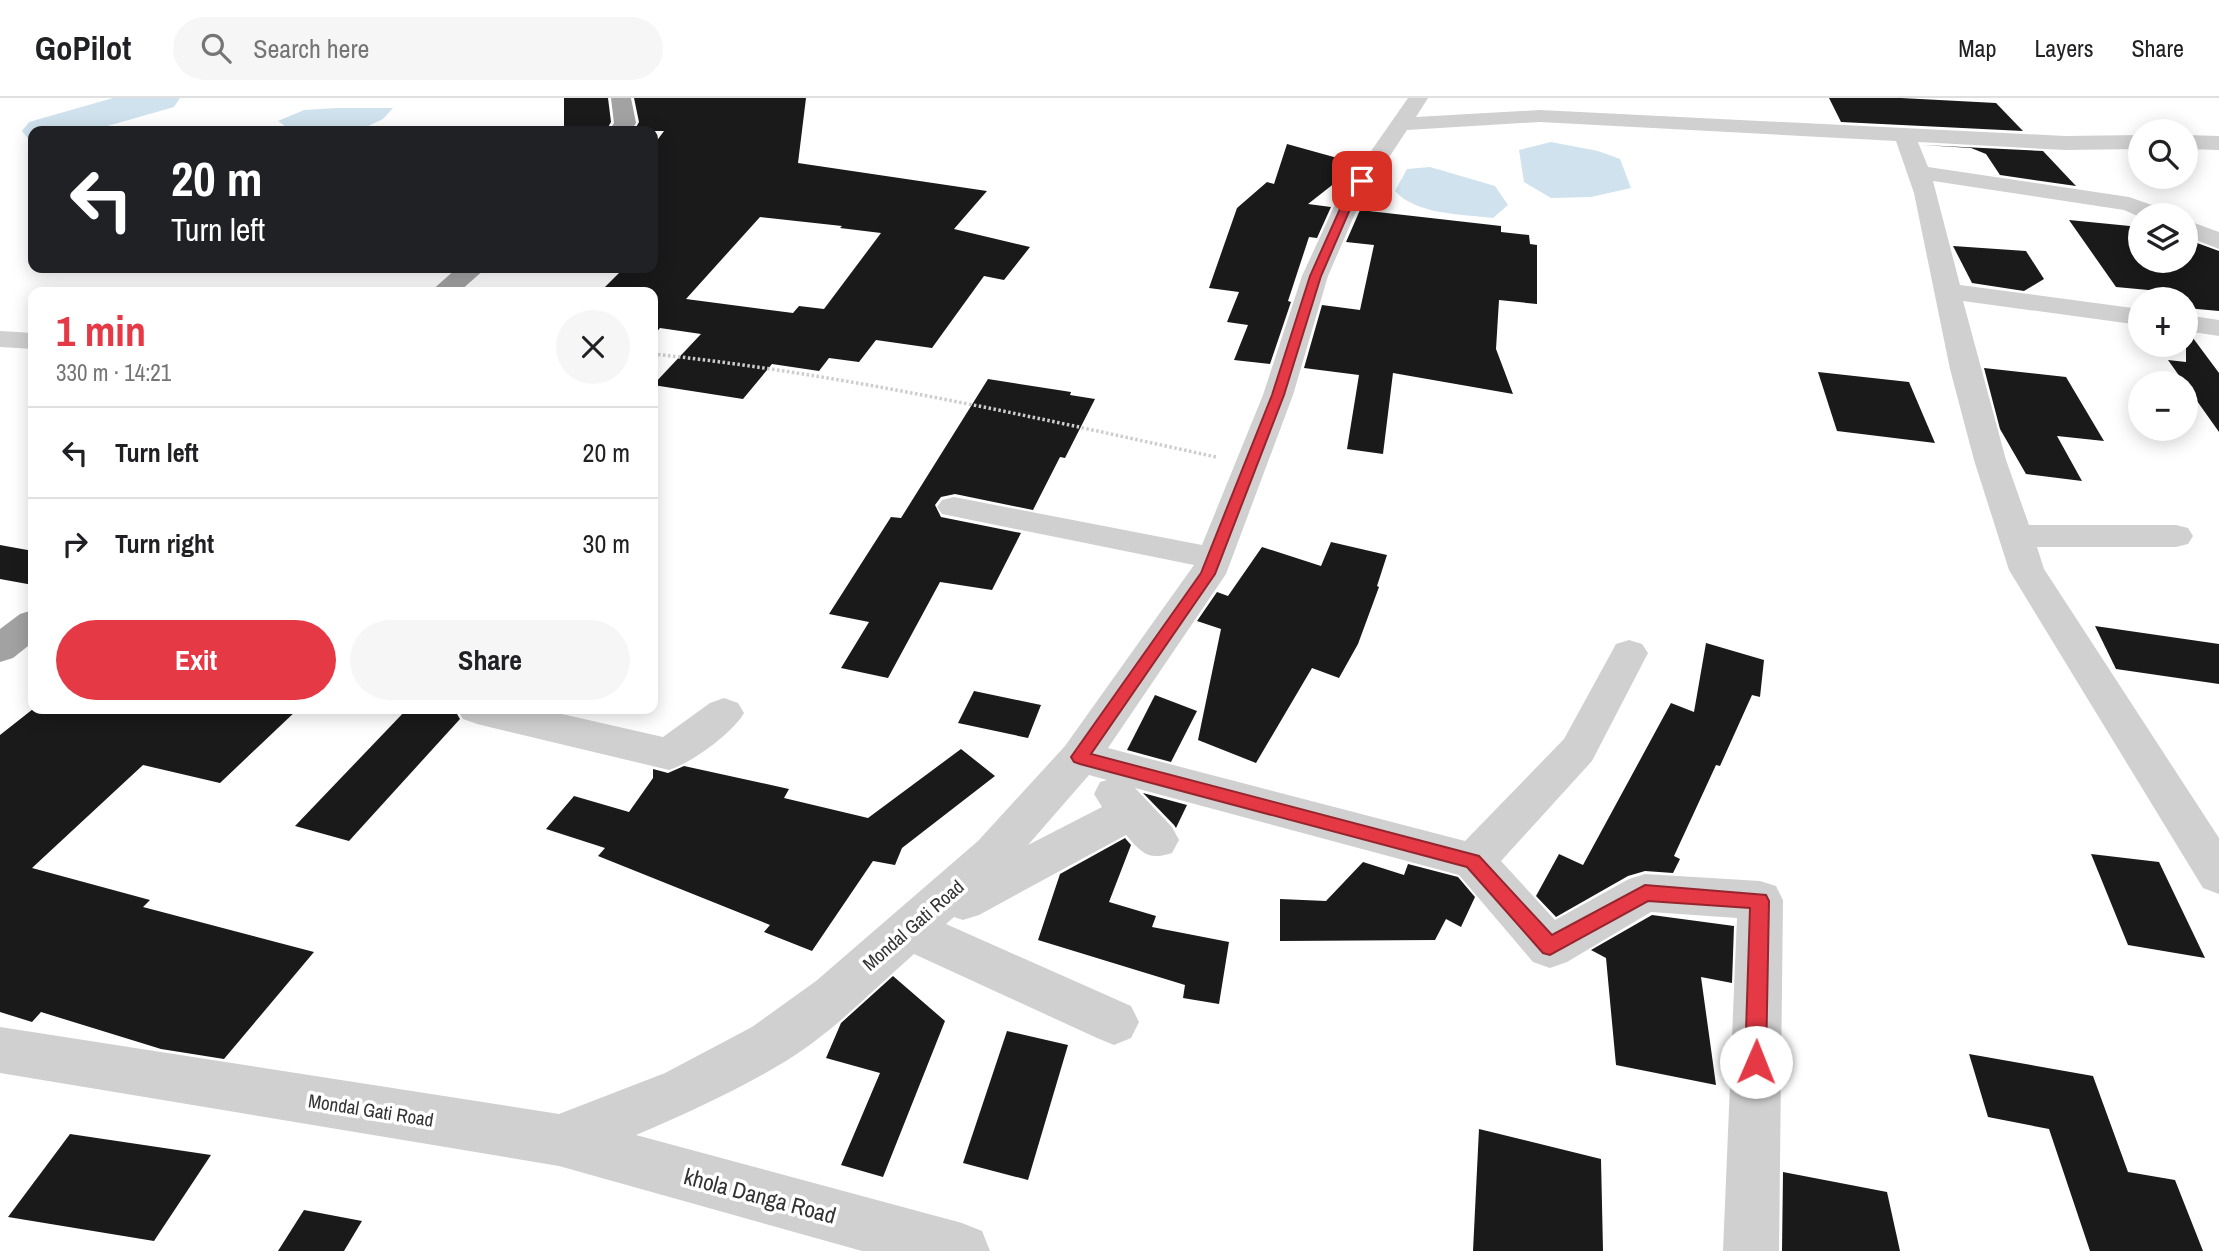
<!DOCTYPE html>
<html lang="en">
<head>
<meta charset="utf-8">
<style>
	:root { --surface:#fff; --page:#f6f6f6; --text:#202124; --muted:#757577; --line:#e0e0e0; --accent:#e63946 }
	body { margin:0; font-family:"Archivo Narrow",sans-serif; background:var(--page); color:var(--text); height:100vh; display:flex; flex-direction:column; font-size:26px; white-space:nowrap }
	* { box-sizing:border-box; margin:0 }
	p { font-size:23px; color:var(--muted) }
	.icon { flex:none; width:38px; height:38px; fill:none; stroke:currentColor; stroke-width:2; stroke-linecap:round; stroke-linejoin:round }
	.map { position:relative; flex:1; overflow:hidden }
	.panel { position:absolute; left:28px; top:189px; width:630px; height:427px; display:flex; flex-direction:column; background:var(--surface); border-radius:14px; box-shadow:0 4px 18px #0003 }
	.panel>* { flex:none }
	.top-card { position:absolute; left:28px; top:28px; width:630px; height:147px; border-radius:14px; box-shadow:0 4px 18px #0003; background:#202124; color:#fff; overflow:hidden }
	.tools { position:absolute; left:2128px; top:21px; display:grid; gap:14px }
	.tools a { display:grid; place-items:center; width:70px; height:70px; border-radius:50%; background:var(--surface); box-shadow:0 4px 18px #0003; font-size:35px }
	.pin { position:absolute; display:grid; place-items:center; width:60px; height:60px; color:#fff; margin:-30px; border-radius:14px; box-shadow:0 4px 10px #0006 }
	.me { position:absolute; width:77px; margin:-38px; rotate:1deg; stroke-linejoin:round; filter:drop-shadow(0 0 5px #0008) }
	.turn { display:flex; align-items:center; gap:24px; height:147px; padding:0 28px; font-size:32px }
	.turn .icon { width:91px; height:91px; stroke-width:2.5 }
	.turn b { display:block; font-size:49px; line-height:60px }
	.round { display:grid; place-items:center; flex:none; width:74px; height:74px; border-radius:37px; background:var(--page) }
	.overview { display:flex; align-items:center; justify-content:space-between; height:119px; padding:0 28px }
	h1 { font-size:42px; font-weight:700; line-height:52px; color:var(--accent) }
	.primary-button { display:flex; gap:14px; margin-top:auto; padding:14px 28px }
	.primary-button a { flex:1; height:80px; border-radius:42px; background:var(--accent); color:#fff; font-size:28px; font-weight:700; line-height:80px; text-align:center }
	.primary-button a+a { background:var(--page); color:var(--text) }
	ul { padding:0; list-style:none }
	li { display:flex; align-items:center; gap:21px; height:91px; padding:0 28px; border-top:2px solid var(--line) }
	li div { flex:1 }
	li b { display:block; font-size:26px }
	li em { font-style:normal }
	header { display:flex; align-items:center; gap:42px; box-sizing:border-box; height:98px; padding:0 35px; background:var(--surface); border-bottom:2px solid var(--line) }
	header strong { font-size:33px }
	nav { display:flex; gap:38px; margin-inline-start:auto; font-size:24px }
	.search { width:490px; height:63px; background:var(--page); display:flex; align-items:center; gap:18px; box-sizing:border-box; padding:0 24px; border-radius:38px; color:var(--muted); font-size:26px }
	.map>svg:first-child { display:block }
	.water { fill:#cfe2ee }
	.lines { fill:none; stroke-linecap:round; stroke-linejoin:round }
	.river { fill:#cfe2ee; fill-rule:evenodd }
	.building { fill:#1a1a1a; fill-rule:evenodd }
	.path { stroke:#cdcdcd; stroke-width:3.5; stroke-dasharray:2.5 2.5; stroke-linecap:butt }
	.minor { fill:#d0d0d0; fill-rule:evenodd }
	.trunk { fill:#a2a2a2; fill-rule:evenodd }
	.route { fill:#e63946; stroke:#96252e; stroke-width:2 }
	.labels { text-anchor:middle; stroke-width:7; stroke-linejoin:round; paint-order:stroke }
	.street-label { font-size:19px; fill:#333; stroke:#fff }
	.near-street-label { font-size:23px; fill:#333; stroke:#fff }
</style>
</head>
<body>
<header>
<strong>GoPilot</strong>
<div class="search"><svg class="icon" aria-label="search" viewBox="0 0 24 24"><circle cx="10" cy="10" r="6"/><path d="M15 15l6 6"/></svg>Search here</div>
<nav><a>Map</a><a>Layers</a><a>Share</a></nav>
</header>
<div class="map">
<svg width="2219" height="1153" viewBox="0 0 2219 1153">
	<rect width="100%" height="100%" fill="#fff"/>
	<g class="water">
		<polygon points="337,10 393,10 383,21 358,33 292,33 278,23 304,12"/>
		<polygon points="1551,44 1598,53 1620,61 1631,90 1591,99 1551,100 1524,84 1519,52"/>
		<path d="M1430,69L1495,88L1508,107L1493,120C1461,116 1417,117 1395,93L1407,71Z"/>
	</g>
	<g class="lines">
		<polygon class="river" points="113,0 180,0 174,9 90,33 33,33 33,43 29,42 22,33 29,24"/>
	</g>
	<g class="building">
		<polygon points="564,0 608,0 611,24 606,33 564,33"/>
		<path d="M634,0H806L798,65L987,93L954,131L1030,149L1004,182L984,178L932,250L876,242L859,264L829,260L819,273L772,266L743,301L653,287L701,236L660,230L653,238V194H600L624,170H653V48L664,33H634L639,24ZM760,119L842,128L840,130L881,135L824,211L799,208L793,215L686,201Z"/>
		<polygon points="1829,0 1901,0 1996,5 2023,33 1841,24"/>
		<polygon points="1287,46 1359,66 1308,106 1331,109 1317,140 1309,139 1288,203 1291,204 1270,266 1234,262 1248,227 1227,224 1239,194 1209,190 1237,110 1267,84 1274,86"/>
		<polygon points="1922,47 2043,53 2076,88 2000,77 1986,56 1971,50"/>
		<polygon points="1360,112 1501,128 1501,134 1529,137 1530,146 1537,147 1537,206 1499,202 1496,251 1513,296 1393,275 1383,356 1347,351 1359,277 1304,270 1322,207 1360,212 1374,147 1346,144"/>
		<polygon points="2069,122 2140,129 2140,163 2186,163 2186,141 2219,153 2219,213 2186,210 2186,201 2175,201 2170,194 2116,189"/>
		<polygon points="1953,148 2026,153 2044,181 2024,193 1972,185"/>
		<polygon points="2186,236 2190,236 2219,275 2219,334 2168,262 2186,264"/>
		<polygon points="1984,270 2066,279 2104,343 2057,338 2082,383 2026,376 2000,331"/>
		<polygon points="1818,274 1909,284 1935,345 1837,333"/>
		<polygon points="988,281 1071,294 1070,297 1095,301 1065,360 1060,359 1033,412 955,396 941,399 935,407 941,419 1021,435 992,492 940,484 888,580 841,570 869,524 829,516 891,419 901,420"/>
		<polygon points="1331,444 1387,457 1377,488 1379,489 1358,546 1339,580 1312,570 1256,665 1198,642 1221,531 1197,523 1217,494 1228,498 1262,449 1321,468"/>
		<polygon points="0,447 33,453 33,487 0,481"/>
		<polygon points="2095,528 2219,546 2219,586 2116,571"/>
		<polygon points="1706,545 1764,562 1760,599 1752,597 1720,668 1716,667 1674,758 1680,761 1673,775 1645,773 1628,778 1556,819 1536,798 1559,756 1583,767 1671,605 1694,614"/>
		<polygon points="974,593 1041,607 1028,640 958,625"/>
		<polygon points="1155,597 1197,613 1171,664 1127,652"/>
		<polygon points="33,611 298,611 220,685 143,667 32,770 150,802 143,809 314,854 224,961 161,951 41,914 32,924 0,914 0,637"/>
		<polygon points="407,611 454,611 460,621 349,743 295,728"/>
		<polygon points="961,651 995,678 902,750 895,767 873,763 812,853 764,834 770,827 598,758 605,750 546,731 574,698 629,714 653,680 653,671 668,675 684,668 789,691 784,700 868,720"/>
		<polygon points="1143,695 1187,707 1176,730 1174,727"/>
		<polygon points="1125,740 1131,747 1109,804 1156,818 1152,829 1229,844 1219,906 1183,900 1185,887 1038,842 1060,776"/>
		<polygon points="2091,756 2159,764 2205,860 2128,847"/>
		<polygon points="1363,764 1404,777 1408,766 1458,779 1475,799 1461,829 1446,821 1435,842 1280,843 1280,801 1326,803"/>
		<polygon points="1652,817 1734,828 1732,885 1701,879 1716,987 1616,967 1606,860 1591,852"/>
		<polygon points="893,878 945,923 883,1079 841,1067 880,975 826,960 841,925"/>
		<polygon points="1007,933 1068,947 1028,1082 963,1065"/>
		<polygon points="1969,956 2093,978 2128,1074 2175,1082 2203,1153 2090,1153 2049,1031 1988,1019"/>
		<polygon points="1479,1031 1601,1061 1603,1153 1473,1153"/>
		<polygon points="70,1036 211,1057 154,1143 8,1119"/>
		<polygon points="1783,1074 1887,1094 1900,1153 1782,1153"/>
		<polygon points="304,1112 362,1123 344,1153 278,1153"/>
	</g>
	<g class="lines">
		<path class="path" d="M653,256C844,276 1029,318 1216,359"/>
		<g class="minor">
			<path d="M1408,0H1428L1416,19L1540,12L2065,38L2140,37V51L2065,52L1918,44L1928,69L2129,99L2166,112L2169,117L2140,119L2124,112L1933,83L1960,187L2140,211V227L1963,203L2006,362L2029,427H2176L2188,430L2193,438L2188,446L2176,449H2037L2044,471L2219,740V796L2203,790L2009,472L1974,362L1950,271L1914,95L1896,43L1540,24L1407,32L1361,102L1328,178L1293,297L1226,476L1108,650L1465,743L1564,641L1616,546L1629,542L1642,546L1648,555L1592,663L1501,763L1555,822L1629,781L1645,776L1760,783L1776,788L1783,802L1779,1153H1723L1737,820L1651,814L1567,864L1550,870L1533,864L1459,777L1135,690L1172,729L1179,742L1172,755C1148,763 1142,755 1126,737L979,817L963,822L954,819L946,826L1131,908L1139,924L1131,940L1114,947L1097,940L914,856C873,892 833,934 786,963C738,992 688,1015 636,1037L962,1125L982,1133L990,1153H862L559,1068L0,975V929L559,1016L665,975L752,929L816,883L978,743L1065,648L1194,467L942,416L937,409L942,402L954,399L1202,447L1263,297L1302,178L1337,102ZM1089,677L1107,682L1100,684L1094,696L1102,709L1028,747Z"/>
			<polygon points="2186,37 2219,38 2219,52 2186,51"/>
			<polygon points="2186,122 2219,134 2219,151 2186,138"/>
			<polygon points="2186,217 2219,222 2219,238 2186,233"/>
			<polygon points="0,233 33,235 33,251 0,249"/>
			<path d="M724,600L738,605L744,615C732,636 691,665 669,672L477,626L463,621L457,611H540L663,639L710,605Z"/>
		</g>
		<g class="trunk">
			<polygon points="611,0 631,0 636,25 631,33 609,33 614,25"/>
			<polygon points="457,170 486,170 459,194 430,194"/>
			<polygon points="33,512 33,544 13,560 0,564 0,531 20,516"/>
		</g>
	</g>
	<polygon class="route" points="1359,81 1367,83 1354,102 1321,178 1284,297 1215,476 1091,656 1479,758 1552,837 1645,787 1766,797 1769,803 1766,964 1763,971 1756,974 1748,971 1745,964 1750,810 1648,803 1550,857 1543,855 1467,769 1080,666 1074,664 1071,659 1201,475 1272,297 1310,178 1344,102"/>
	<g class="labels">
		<g class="street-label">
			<text transform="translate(913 827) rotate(-41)" y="7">Mondal Gati Road</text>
			<text transform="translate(371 1012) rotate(9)" y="7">Mondal Gati Road</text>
		</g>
		<g class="near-street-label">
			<text transform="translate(760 1098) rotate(15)" y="8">khola Danga Road</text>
		</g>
	</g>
</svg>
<div class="tools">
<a><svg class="icon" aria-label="search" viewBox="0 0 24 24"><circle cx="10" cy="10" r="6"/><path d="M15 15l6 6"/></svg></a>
<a><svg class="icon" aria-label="layers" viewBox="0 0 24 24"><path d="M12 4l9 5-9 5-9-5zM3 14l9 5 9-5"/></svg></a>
<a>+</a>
<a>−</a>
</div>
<div class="pin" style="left:1362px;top:83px;background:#d93025"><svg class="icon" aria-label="arrive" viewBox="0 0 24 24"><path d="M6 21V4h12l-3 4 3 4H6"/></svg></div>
<svg class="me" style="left:1756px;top:964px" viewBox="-20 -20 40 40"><circle r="19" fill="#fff"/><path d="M0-13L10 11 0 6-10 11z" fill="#e63946"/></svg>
<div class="top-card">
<div class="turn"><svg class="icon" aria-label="left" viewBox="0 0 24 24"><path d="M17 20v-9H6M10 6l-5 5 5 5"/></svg><div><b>20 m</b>Turn left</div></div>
</div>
<section class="panel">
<div class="overview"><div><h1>1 min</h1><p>330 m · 14:21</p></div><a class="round"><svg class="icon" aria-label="close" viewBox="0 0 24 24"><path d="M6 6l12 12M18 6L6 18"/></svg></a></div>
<ul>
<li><svg class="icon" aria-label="left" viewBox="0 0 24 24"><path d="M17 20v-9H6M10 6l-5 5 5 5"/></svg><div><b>Turn left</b></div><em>20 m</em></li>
<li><svg class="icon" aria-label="right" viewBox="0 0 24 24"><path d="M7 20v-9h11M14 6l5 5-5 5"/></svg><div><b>Turn right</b></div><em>30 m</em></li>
</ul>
<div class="primary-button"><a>Exit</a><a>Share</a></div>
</section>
</div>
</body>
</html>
